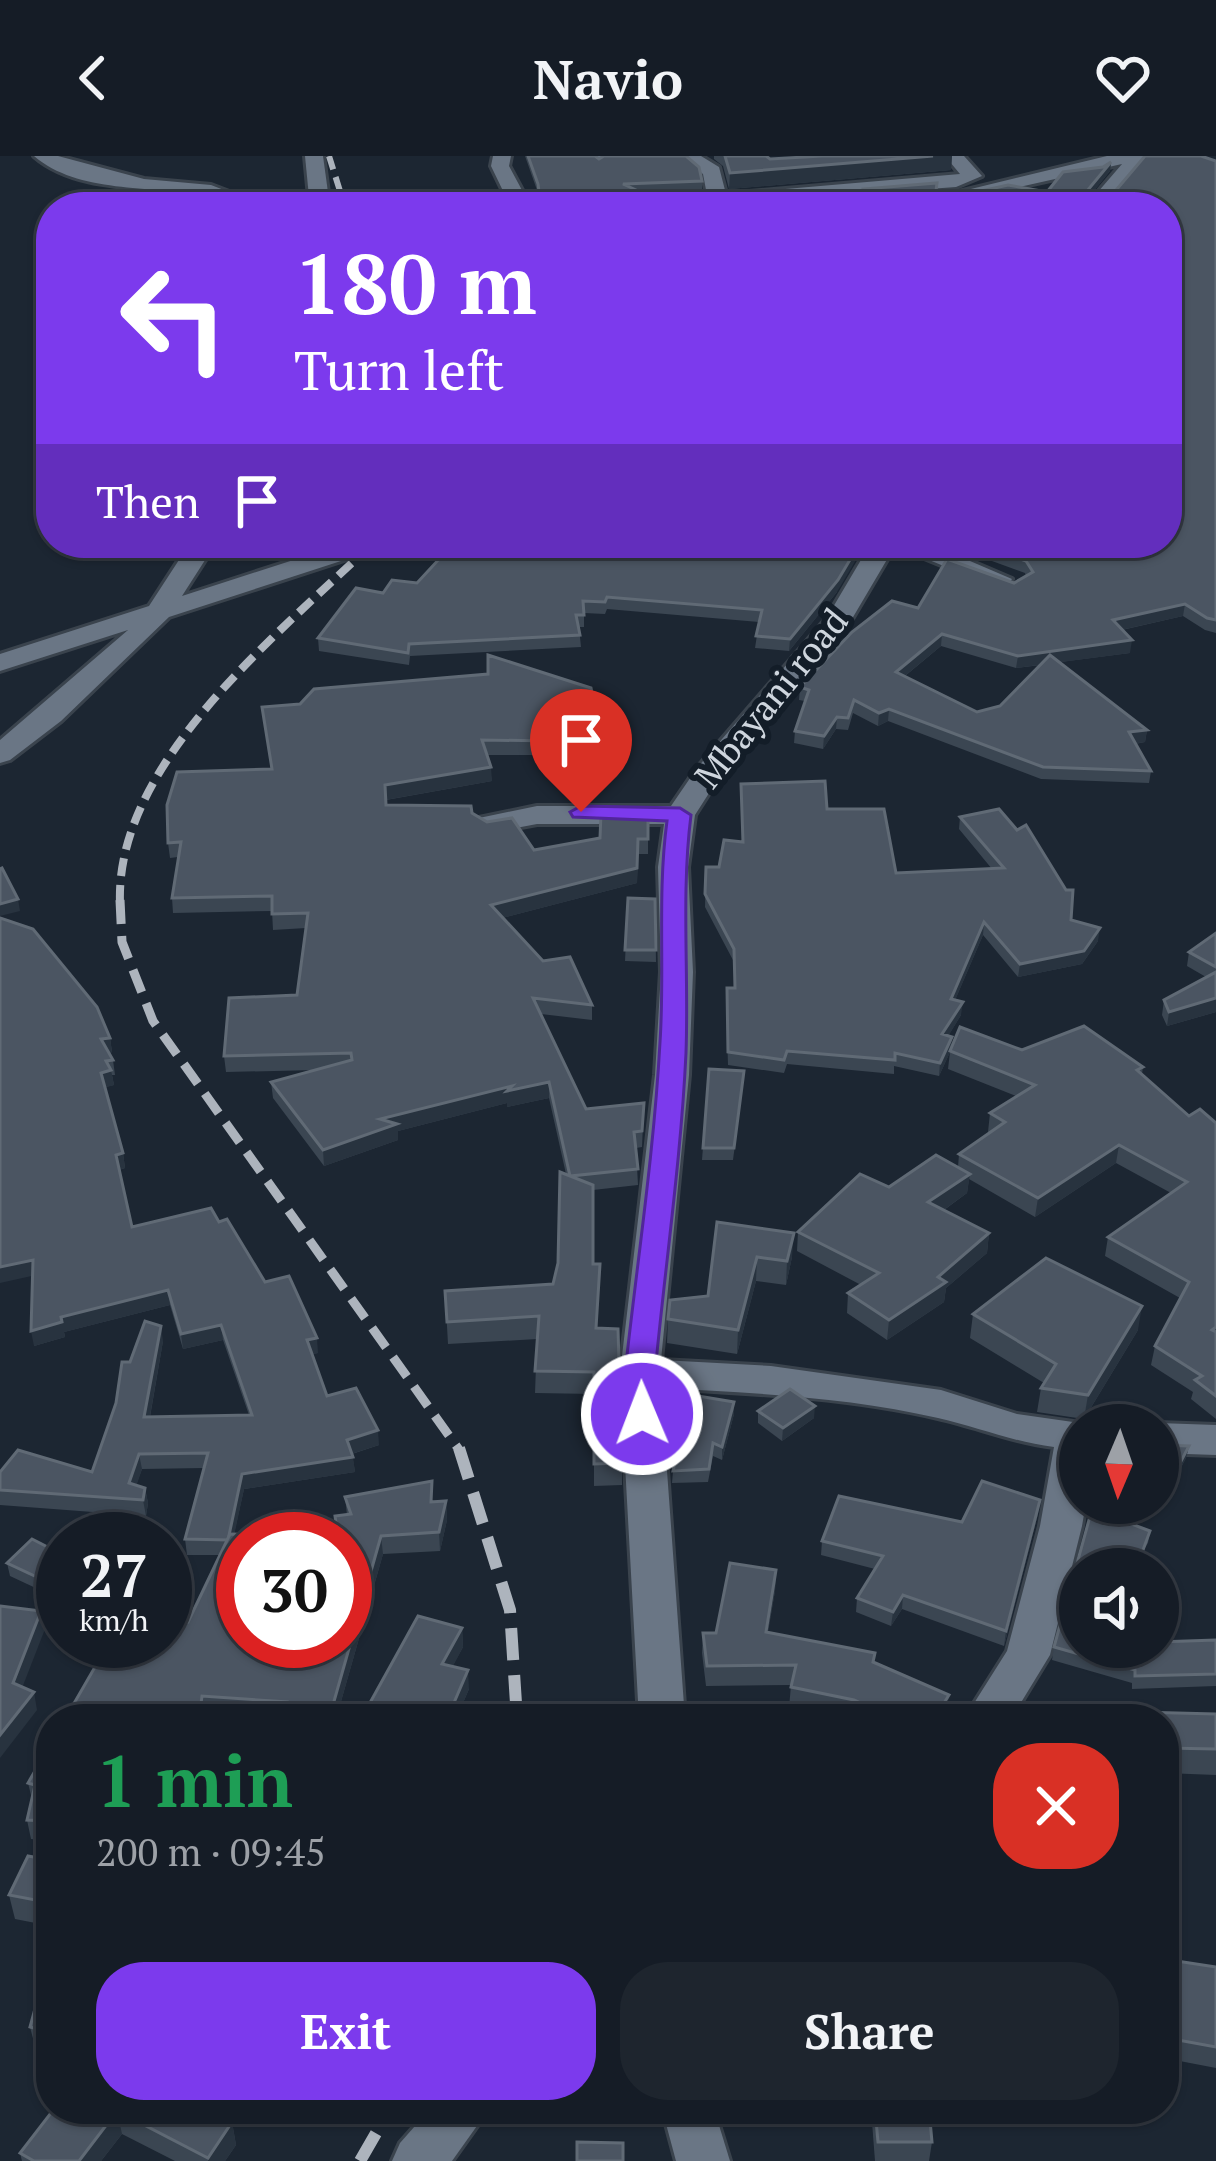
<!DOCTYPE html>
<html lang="en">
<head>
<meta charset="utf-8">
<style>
	:root { --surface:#151c26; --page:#1e252e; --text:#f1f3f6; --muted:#9da1a7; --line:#343a43; --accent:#7c3aed }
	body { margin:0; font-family:"PT Serif",serif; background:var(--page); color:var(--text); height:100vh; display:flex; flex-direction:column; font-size:45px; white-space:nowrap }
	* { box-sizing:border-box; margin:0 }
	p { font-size:39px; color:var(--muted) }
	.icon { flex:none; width:66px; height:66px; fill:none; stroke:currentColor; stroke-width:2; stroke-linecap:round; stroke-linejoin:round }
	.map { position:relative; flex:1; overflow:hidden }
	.side { position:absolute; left:36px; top:1548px; width:1143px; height:420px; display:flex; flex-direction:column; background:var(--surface); border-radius:48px; box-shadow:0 3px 9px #0004,0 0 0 3px var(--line) }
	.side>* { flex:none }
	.hud { position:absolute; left:36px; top:36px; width:1146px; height:366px; border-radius:48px; box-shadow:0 3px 9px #0004,0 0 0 3px var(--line); background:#7c3aed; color:#fff; overflow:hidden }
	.needle { width:78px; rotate:182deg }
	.tools { position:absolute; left:1059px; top:1248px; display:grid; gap:24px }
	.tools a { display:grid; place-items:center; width:120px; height:120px; border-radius:50%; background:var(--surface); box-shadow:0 3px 9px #0004,0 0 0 3px var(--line); font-size:60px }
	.speed { position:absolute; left:36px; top:1356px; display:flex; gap:24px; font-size:60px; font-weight:700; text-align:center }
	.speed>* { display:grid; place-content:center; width:156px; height:156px; border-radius:50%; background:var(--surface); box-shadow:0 3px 9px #0004,0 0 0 3px var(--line); line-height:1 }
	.speed small { font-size:30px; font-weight:400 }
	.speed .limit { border:18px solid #d22; background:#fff; color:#111 }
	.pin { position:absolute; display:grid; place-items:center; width:102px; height:102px; color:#fff; margin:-123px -51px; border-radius:50% 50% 50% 0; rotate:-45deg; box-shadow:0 0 12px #0007 }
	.pin .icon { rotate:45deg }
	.me { position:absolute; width:132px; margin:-66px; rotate:359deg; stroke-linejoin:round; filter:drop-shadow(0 0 9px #0008) }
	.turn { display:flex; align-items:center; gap:42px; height:252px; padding:0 60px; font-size:54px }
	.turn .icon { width:156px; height:156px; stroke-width:2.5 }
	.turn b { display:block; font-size:84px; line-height:102px }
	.then { display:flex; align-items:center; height:114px; padding:0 60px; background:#0003; gap:24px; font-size:45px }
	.round { display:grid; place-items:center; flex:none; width:126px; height:126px; border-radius:48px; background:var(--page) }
	.summary { display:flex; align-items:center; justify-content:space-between; height:204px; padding:0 60px }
	h1 { font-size:72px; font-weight:600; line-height:90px; color:#1e9e55 }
	.action { display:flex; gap:24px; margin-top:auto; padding:24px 60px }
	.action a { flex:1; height:138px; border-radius:48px; background:var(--accent); color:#fff; font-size:48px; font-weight:600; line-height:138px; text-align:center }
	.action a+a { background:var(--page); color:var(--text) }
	header { display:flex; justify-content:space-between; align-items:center; height:156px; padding:0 60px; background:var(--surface); font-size:54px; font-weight:600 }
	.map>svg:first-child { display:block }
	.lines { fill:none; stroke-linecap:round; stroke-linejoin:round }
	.street-casing { stroke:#3a434d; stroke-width:6 }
	.street { fill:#6a7685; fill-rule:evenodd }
	.rail-far3 { stroke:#adb4bd; stroke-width:6; stroke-dasharray:14 8; stroke-linecap:butt }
	.rail-far2 { stroke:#adb4bd; stroke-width:8; stroke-dasharray:18 9; stroke-linecap:butt }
	.rail-far1 { stroke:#adb4bd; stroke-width:9; stroke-dasharray:24 12; stroke-linecap:butt }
	.rail { stroke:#adb4bd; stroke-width:12; stroke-dasharray:32 15; stroke-linecap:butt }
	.wall { fill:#3b4652; fill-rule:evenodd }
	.shaded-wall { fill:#28333f }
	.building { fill:#4b5562; stroke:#606a75; stroke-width:3; fill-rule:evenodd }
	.route { fill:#7c3aed; stroke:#51269a; stroke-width:3 }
	.labels { text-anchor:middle; stroke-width:12; stroke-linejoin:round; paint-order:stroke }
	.street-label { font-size:36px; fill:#cfd6de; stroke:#131d28 }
</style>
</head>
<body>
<header><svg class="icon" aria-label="back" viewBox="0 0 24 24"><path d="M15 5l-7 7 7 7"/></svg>Navio<svg class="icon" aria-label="heart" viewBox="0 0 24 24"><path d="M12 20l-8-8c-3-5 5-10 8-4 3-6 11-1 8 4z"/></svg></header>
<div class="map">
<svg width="1216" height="2005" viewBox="0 0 1216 2005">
	<rect width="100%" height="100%" fill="#1c2632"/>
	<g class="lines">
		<g class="street-casing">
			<g id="street">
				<path d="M34,0H58L144,23L211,29L237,39L249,51C230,51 222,43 205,40C151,29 78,38 34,0Z"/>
				<polygon points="305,0 323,0 330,51 310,51"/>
				<polygon points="493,0 511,0 509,10 531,51 352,51 362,45 504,37 491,10"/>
				<polygon points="589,0 607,0 608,2 599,8"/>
				<polygon points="679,0 701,0 719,11 726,38 960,18 945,0 964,0 982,20 956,31 683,51 707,39 703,18"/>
				<polygon points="1107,0 1148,0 1105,51 1085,51 1122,8 948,47 938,41"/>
				<polygon points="190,387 216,387 182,440 346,387 385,387 381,392 169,461 61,565 10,604 0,607 0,584 128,474 0,515 0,498 149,450"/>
				<path d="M871,387H928L1012,423L1008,429H990L895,390L846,473L718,623L695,659L688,711L693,816L689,919L661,1204L771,1210L941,1234L1017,1258L1094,1269H1080V1347H1086L1082,1370L1050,1499L1011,1563H964L1007,1495L1040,1370L1054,1291C1013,1286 978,1271 938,1262C848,1241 753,1237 661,1232L685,1563H639L620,1217L655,919L661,816L658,711L664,668H537L490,677L475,668L479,662L537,650H671L697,612L826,463Z"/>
				<polygon points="1158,1267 1216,1269 1216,1299 1158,1297 1158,1269 1153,1269"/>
				<polygon points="430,1953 489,1953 452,2005 392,2005 400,1987"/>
				<polygon points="662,1953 714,1953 730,2005 676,2005"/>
			</g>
		</g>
		<use href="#street" class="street"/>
		<polyline class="rail-far3" points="329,0 345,51"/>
		<path class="rail-far2" d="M120,747C115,606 280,477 373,387"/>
		<polyline class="rail-far1" points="120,744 122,786 153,865 460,1295"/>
		<g class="rail">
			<polyline points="459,1292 510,1454 517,1563"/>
			<polyline points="360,2005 390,1953"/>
		</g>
	</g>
	<g class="wall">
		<polygon points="525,0 595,0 599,3 702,25 702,35 637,38 639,51 540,51 538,37"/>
		<polygon points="714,0 766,0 770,3 822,0 952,0 951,14 729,33 723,10 714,3"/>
		<path d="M1216,5V477L1205,474L1183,460L1122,474L1130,497L1060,506L1147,574L1145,586L1135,588L1151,615L1149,627L1041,623L888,565L878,570L853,557L848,574L836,573L823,593L794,587L795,575L805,545L799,544L800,531L918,452L1014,427L1026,420L1025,417L959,393L960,387H1167V51H863V33L936,35L950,42L1047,36L1103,11L1111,6L1110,15L1088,42L1106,46ZM941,490L1016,512L1041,509L1000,550L977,556L905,520Z"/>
		<polygon points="417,427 837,436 789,495 755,492 759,466 607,453 605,458 584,457 584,471 579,471 581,491 410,500 409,509 319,495 318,482 383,437"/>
		<polygon points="488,518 603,606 561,613 552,599 487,599 492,625 386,644 386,649 472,657 534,694 600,682 648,658 648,698 638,698 637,727 502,762 543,805 592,849 592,864 541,858 586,953 644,947 642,991 636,992 638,1029 593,1034 593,1108 600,1108 597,1172 622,1307 622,1329 594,1330 594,1238 535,1237 537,1183 448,1188 445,1135 553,1128 558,1107 566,1018 549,942 507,951 507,947 398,975 398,984 324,1010 273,942 271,926 316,914 226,916 224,900 297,839 306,772 273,774 272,755 173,757 172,742 178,701 170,702 168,687 271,613 262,551 300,548"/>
		<polygon points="741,641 827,653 896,717 992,713 959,673 960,661 1071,764 1098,785 1082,808 1018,821 983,779 955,844 961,859 948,880 951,892 1022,894 1143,911 1142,918 1189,960 1216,967 1216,1263 1191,1243 1193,1236 1151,1209 1155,1190 1180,1142 1105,1100 1108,1081 1171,1037 1116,1007 1035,1061 969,1023 967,1037 944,1054 989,1077 987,1097 946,1132 944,1146 887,1184 847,1157 848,1137 861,1129 797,1095 798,1076 889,1031 958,1011 959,998 990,977 988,976 990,957 1016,940 948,913 950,896 939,920 894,910 894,918 787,908 784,917 728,909 726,845 734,832 734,806 705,751 706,711 719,711 742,686"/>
		<polygon points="628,742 655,743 656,806 625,805"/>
		<polygon points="1216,777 1216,856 1167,870 1162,859 1164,844 1206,821 1187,810 1189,796"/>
		<polygon points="110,882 112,896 109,897 113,904 115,919 112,919 114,929 105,931 123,997 125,1012 119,1014 132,1071 219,1066 318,1197 312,1198 327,1240 379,1289 352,1298 355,1316 244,1333 234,1378 337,1380 335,1360 347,1359 345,1341 446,1345 447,1364 440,1395 383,1398 336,1563 263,1563 205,1559 205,1563 65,1563 188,1466 220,1399 187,1399 185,1383 204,1312 142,1313 136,1329 145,1332 148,1347 146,1360 0,1349 0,1316 92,1316 130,1206 163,1185 150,1261 249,1259 223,1184 183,1193 170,1149 64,1176 65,1181 34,1190 33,1120"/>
		<polygon points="709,913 743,927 733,1004 702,1004"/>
		<polygon points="717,1066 792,1101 786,1129 756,1125 737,1198 667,1187 668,1163 708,1140"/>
		<polygon points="973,1158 1138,1174 1084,1263 1037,1256 1041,1232 1044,1227 970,1182"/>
		<polygon points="758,1255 814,1262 782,1285 758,1267"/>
		<polygon points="734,1258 722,1304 713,1300 708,1326 672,1327 673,1315"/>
		<polygon points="1158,1284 1160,1289 1189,1290 1186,1302 1174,1325 1158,1319"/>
		<polygon points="1038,1358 1004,1490 902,1453 891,1470 856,1456 857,1442 875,1413 821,1399 822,1385 962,1366"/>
		<polygon points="1150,1375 1148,1387 1080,1491 1216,1484 1216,1530 1132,1533 1132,1527 1052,1504 1054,1491"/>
		<polygon points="63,1399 57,1442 10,1420 7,1407"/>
		<polygon points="776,1414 775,1435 768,1476 875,1497 874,1506 949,1539 945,1563 847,1563 789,1552 791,1529 706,1530 702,1497 703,1477 716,1477"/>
		<polygon points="462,1472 463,1491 452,1511 469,1533 456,1563 361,1563"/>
		<polygon points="1138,1556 1216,1558 1216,1619 1165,1617 1164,1622 1164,1563 1137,1563"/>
		<polygon points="51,1587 51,1703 45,1701 41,1684 31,1683 27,1664 32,1643 28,1627"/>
		<polygon points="51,1704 51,1770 15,1763 9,1739"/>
		<polygon points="1170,1804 1216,1811 1216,1912 1164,1902 1165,1824"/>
		<polygon points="51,1852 51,1898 36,1894 30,1871"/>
		<polygon points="54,1953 217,1953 214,1957 232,1966 236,1989 225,2005 175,2005 122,1978 101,2005 22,2005 20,1997"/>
		<polygon points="871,1953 929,1953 932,1986 929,2005 875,2005"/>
	</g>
	<g class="shaded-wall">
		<polygon points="933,0 952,0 951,14 729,33 730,17"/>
		<polygon points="1111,6 1110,15 1081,51 1082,41"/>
		<polygon points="860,387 866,387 837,436 789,495 790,483"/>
		<polygon points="1185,448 1183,460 1112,476 1113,464"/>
		<polygon points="942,478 941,490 895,528 896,516"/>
		<polygon points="1132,484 1130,497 1016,512 1018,500"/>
		<polygon points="889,553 888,565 878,570 879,557"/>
		<polygon points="837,561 836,573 823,593 824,580"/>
		<polygon points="1147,574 1145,586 1127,589 1129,576"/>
		<polygon points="603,591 603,606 561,613 561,598"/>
		<polygon points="491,611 492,625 385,644 385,629"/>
		<polygon points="637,712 637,727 491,765 491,749"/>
		<polygon points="18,743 20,755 0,760 0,748"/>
		<polygon points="984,766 983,779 950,856 951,843"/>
		<polygon points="1100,772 1098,785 1082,808 1018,821 1020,808"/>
		<polygon points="1216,842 1216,856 1167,870 1169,856"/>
		<polygon points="963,846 961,859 941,892 942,878"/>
		<polygon points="952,881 951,894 939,920 940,907"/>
		<polygon points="110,882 112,896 104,898 101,883"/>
		<polygon points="111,914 114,929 104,932 101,917"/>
		<polygon points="549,926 549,942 507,951 507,947 398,975 398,984 324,1010 323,994 380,963 512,930"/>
		<polygon points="1119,989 1116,1007 1035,1061 1038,1042"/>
		<polygon points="123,997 125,1012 118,1014 116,999"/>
		<polygon points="970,1018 967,1037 927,1066 928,1046"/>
		<polygon points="794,1077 792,1101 786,1129 787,1105"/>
		<polygon points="989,1077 987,1097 946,1132 944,1146 887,1184 889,1164"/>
		<polygon points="757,1101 756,1125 737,1198 738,1174"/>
		<polygon points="33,1104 36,1119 0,1127 0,1111"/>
		<polygon points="168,1134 170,1149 64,1176 65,1181 34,1190 31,1175 61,1161"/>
		<polygon points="1142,1150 1138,1174 1084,1263 1088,1239"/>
		<polygon points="221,1169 223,1184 183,1193 181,1178"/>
		<polygon points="161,1170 163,1185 147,1277 144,1261"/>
		<polygon points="317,1182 318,1197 309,1199 307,1184"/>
		<polygon points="734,1246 734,1258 722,1304 722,1291"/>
		<polygon points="815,1250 814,1262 782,1285 783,1272"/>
		<polygon points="378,1274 379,1289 348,1299 347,1284"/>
		<polygon points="1189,1290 1186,1302 1174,1325 1177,1313"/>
		<polygon points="139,1298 142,1313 132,1343 129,1327"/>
		<polygon points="353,1301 355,1316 244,1333 230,1399 228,1384 242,1318"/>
		<polygon points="145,1332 148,1347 146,1360 143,1344"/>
		<polygon points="1040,1344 1038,1358 1004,1490 1006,1475"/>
		<polygon points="446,1345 447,1364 440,1395 439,1376"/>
		<polygon points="381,1380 383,1398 336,1563 329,1563"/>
		<polygon points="63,1407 63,1426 57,1442 54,1429"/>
		<polygon points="776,1414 775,1435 764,1496 766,1476"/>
		<polygon points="903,1439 902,1453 891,1470 893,1456"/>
		<polygon points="41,1455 45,1473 17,1545 13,1527"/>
		<polygon points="462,1472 463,1491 444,1527 442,1508"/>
		<polygon points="468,1514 469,1533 456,1563 454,1563 453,1549"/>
		<polygon points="34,1536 37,1554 0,1602 0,1579"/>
		<polygon points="949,1539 945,1563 934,1563"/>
		<polygon points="202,1540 205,1563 199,1563"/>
		<polygon points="445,1547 446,1563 437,1563"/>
		<polygon points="117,1955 122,1978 101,2005 79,2005"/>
		<polygon points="232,1966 236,1989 225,2005 208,2005 208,2002"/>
	</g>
	<g class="building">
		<polygon points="528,0 595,0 599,3 604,0 686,0 699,11 702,25 623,28 636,34 639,51 541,51 538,28"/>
		<polygon points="725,0 766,0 770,3 822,0 933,0 730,17"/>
		<polygon points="1145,0 1201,0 1216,5 1216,464 1207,462 1185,448 1113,464 1132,484 1018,500 942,478 896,516 977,556 1000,550 1050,499 1147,574 1129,576 1151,615 1043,611 889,553 879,557 854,544 848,562 837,561 824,580 795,575 809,534 800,531 852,476 892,445 918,452 947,403 1014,427 1033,416 1026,405 976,387 1167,387 1167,51 865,51 863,33 937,27 936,35 950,42 1008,29 1047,36 1063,16 1103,11 1111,6 1082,41 1106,46"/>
		<polygon points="454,387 860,387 838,424 790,483 756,480 762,454 607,441 605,446 583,445 584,459 576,459 580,479 409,488 408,497 318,482 356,432 383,437 392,424 417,427"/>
		<polygon points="488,499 591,532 603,591 561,598 552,585 482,584 491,611 385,629 386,649 471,650 472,657 487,666 512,662 534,694 600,682 601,658 648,658 648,683 638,683 637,712 491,749 543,805 570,801 592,849 533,842 586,953 644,947 642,975 634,976 638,1013 570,1020 549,926 507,935 512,930 380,963 397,968 323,994 271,926 352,904 351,897 224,900 229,842 297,839 308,757 272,758 272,740 172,742 181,686 168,687 167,649 177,616 272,613 262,551 300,548 314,533 488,518"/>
		<polygon points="825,625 827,653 884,653 896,717 1004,712 960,661 999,653 1017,674 1026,669 1066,734 1073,734 1071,764 1100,772 1084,795 1020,808 984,766 951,843 963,846 942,878 952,881 940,907 895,897 895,904 787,895 784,904 728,896 727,832 735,832 734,793 705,738 706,711 719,711 724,684 743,686 741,628"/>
		<polygon points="2,712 18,743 0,748 0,713"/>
		<polygon points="628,742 655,743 656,794 625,794"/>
		<polygon points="0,762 33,773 97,851 110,882 101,883 113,904 106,905 111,914 101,917 123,997 116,999 132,1071 211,1052 219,1066 227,1063 265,1126 289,1120 317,1182 307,1184 327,1240 356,1232 378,1274 347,1284 353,1301 242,1318 228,1384 185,1383 208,1297 139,1298 129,1327 145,1332 143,1344 0,1334 0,1316 18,1294 92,1316 116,1247 122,1206 130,1206 145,1165 161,1170 144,1261 252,1259 221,1169 181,1178 168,1134 61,1161 62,1166 31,1175 33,1104 0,1111"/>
		<polygon points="1216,777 1216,811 1189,796"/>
		<polygon points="1216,816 1216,842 1169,856 1164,844"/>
		<polygon points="1084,870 1143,911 1137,914 1189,960 1200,953 1216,967 1216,1171 1212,1174 1216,1176 1216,1240 1195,1224 1202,1220 1155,1190 1189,1126 1108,1081 1187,1026 1119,989 1038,1042 959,998 1005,966 990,957 1035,929 950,895 960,871 1022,894"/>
		<polygon points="709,913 744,915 734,992 703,992"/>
		<polygon points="936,999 970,1018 928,1046 989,1077 938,1121 946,1126 889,1164 848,1137 879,1117 798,1076 860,1018 889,1031"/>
		<polygon points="560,1016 593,1029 593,1108 600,1108 596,1172 618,1173 622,1307 594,1308 594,1216 535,1215 539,1160 447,1166 445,1135 553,1128 558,1107"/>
		<polygon points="717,1066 794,1077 787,1105 757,1101 738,1174 668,1163 670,1144 708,1140"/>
		<polygon points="1046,1102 1142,1150 1088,1239 1041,1232 1056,1208 973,1158"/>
		<polygon points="790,1233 815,1250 783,1272 758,1255"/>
		<polygon points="692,1239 734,1246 722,1291 713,1287 709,1313 673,1315"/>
		<polygon points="1158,1284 1160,1289 1189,1290 1177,1313 1158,1306"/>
		<path d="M432,1325L431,1346L446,1345L439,1376L381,1380L329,1563H284L287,1546L202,1540L199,1563H170L171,1559L161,1556L157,1563H65L110,1485H165V1469L188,1466L230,1378L338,1380L335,1360L351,1358L345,1341ZM243,1383H345V1485H243Z"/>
		<polygon points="982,1325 1040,1344 1006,1475 903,1439 893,1456 857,1442 883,1400 822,1385 839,1340 962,1366"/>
		<polygon points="1092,1353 1150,1375 1136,1413 1080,1413 1080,1491 1158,1491 1158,1486 1216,1484 1216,1518 1135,1520 1135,1514 1054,1491"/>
		<polygon points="32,1383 63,1399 63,1407 54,1429 7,1407"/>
		<polygon points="730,1407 776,1414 766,1476 875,1497 873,1506 949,1539 934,1563 896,1563 854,1544 791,1531 796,1509 707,1510 703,1477 716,1477"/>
		<polygon points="0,1450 41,1455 13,1527 34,1536 0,1579"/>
		<polygon points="418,1460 462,1472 442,1508 468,1514 453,1549 445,1547 437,1563 361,1563"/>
		<polygon points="986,1551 1062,1563 1062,1557 1127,1563 985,1563"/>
		<polygon points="1138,1556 1216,1558 1216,1593 1166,1592 1167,1607 1164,1607 1164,1563 1139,1563"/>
		<polygon points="51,1587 51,1686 41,1682 49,1665 27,1664 35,1629 28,1627"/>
		<polygon points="28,1700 51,1704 51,1747 9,1739"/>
		<polygon points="1170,1804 1216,1811 1216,1891 1167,1882"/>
		<polygon points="36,1849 51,1852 51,1877 30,1871"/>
		<polygon points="54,1953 206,1953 232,1966 208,2002 117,1955 79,2005 34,2005 20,1997"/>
		<polygon points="875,1953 929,1953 932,1986 878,1986"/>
		<polygon points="577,1986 623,1987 623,2005 577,2005"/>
	</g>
	<path class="route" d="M581,650L680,652L691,659C681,738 689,817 686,897C681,1004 665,1111 655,1217L658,1258L653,1266H631L625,1217C637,1107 654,997 660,886C665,813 657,738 667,665L573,661L570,656Z"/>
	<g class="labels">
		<g class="street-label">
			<text transform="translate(771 542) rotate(-51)" y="13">Mbayani road</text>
		</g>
	</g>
</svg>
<div class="tools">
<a><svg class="needle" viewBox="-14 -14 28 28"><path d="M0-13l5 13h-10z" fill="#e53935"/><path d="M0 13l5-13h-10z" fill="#9da1a7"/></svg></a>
<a><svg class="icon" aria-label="sound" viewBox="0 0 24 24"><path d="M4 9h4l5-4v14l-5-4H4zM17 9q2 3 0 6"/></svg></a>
</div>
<div class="speed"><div>27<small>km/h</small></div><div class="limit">30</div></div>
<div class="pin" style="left:581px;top:656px;background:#d93025"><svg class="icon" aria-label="arrive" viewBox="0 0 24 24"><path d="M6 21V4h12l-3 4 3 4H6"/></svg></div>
<svg class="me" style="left:642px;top:1258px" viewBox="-20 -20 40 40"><circle r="17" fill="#7c3aed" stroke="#fff" stroke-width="3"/><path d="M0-11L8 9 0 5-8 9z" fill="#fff"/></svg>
<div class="hud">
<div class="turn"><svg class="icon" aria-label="left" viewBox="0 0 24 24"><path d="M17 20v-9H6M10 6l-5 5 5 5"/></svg><div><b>180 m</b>Turn left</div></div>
<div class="then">Then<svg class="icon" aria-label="arrive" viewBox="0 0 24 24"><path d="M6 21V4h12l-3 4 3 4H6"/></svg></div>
</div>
<section class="side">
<div class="summary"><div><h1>1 min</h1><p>200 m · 09:45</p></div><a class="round" style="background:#d93025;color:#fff"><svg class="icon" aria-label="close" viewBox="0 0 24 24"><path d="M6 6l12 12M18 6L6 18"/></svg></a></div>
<div class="action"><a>Exit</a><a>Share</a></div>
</section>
</div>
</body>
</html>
